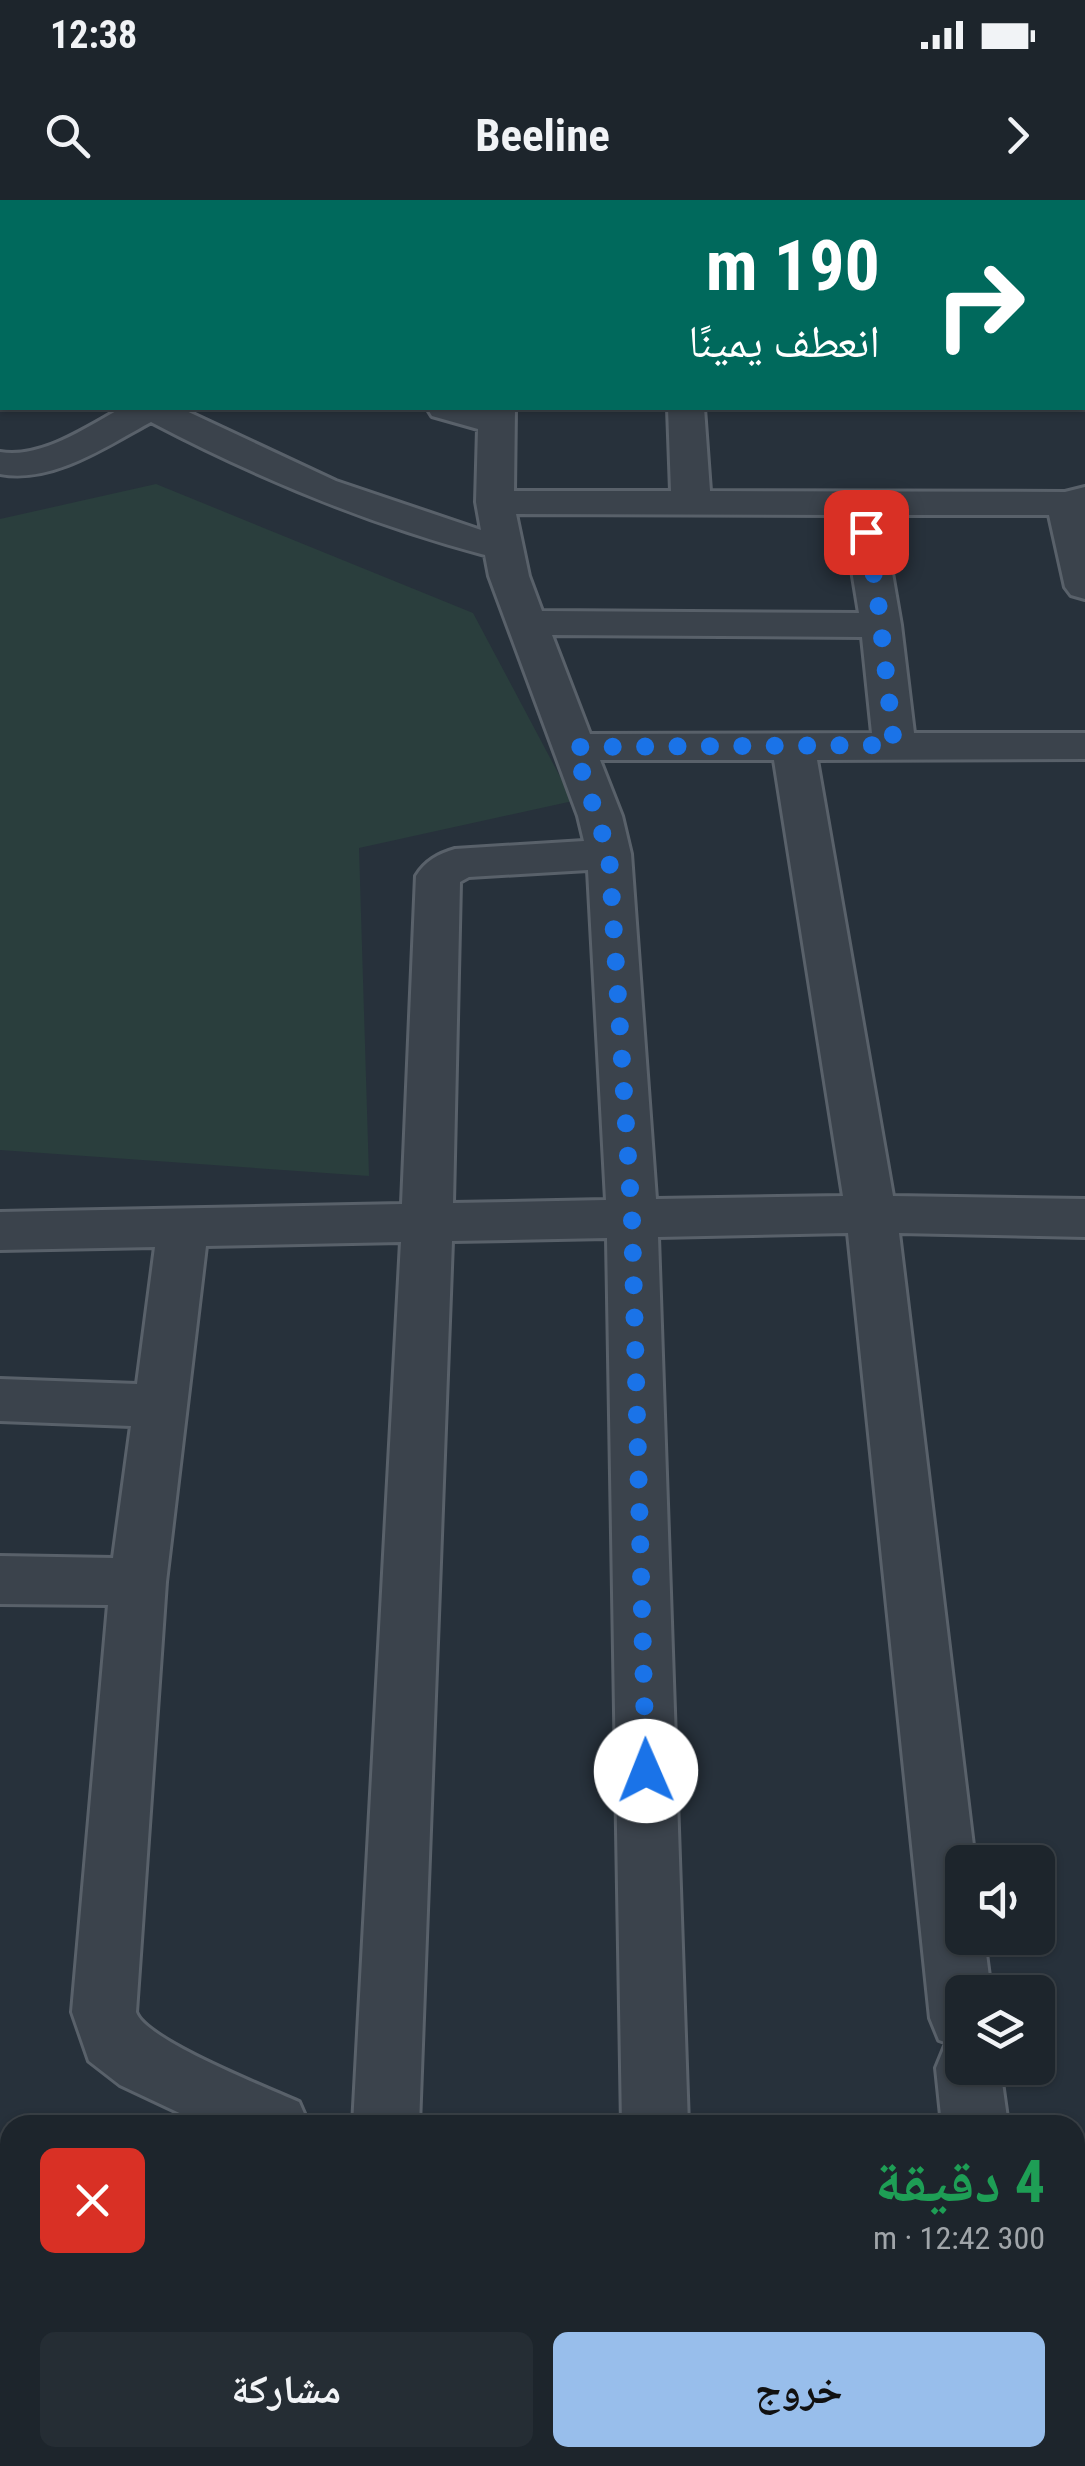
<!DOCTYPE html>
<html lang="ar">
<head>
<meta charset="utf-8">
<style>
	:root { --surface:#1d252c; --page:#252d34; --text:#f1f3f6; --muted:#a0a5a9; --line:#3b4248; --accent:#98beeb }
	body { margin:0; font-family:"Roboto Condensed","Noto Naskh Arabic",sans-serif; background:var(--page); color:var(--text); direction:rtl; height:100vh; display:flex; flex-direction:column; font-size:38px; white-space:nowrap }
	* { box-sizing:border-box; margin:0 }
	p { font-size:32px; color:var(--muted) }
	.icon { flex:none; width:55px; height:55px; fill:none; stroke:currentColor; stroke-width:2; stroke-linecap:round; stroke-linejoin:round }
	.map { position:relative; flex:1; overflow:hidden; direction:ltr }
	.side { position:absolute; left:0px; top:1915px; width:1085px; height:352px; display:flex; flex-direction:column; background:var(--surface); border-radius:30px 30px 0 0; box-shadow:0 2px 8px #0004,0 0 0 2px var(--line); direction:rtl }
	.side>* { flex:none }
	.banner { position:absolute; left:0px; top:0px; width:1085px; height:210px; box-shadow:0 2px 8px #0004,0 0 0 2px var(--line); direction:rtl; background:#00695c; color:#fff; overflow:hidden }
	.fabs { position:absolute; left:945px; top:1645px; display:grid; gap:20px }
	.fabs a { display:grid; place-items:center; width:110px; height:110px; border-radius:15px; background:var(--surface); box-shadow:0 2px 8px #0004,0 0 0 2px var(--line); font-size:50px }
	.pin { position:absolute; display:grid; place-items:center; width:85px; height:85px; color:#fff; margin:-42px; border-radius:20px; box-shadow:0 5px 15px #0006 }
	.me { position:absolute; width:110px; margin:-55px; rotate:359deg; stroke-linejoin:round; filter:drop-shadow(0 0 8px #0008) }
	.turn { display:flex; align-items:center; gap:35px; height:210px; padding:0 40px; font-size:45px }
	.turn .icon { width:130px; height:130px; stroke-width:2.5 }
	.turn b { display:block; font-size:70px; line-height:85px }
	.round { display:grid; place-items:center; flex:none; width:105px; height:105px; border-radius:15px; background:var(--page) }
	.headline { display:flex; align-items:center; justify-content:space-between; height:170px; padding:0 40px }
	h1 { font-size:60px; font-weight:700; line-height:75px; color:#1e9e55 }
	.button { display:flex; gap:20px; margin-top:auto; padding:20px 40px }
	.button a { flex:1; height:115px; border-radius:15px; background:var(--accent); color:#111; font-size:40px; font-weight:700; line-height:115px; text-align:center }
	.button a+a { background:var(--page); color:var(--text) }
	.status { display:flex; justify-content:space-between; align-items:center; height:70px; padding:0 50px; background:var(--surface); direction:ltr }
	.status svg { height:28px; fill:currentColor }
	header { display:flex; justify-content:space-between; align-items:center; height:130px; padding:0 40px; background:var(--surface); font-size:45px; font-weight:700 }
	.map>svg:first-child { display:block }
	.green { fill:#2a3e3d }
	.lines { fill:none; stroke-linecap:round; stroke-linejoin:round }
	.minor-casing { stroke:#59616a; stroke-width:6 }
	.minor { fill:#3b434c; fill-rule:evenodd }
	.route { stroke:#1a73e8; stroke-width:18; stroke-dasharray:0 32.4 }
</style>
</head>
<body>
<div class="status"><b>12:38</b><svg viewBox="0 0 49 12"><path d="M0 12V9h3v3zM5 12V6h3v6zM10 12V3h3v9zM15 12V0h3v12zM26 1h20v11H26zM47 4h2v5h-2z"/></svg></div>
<header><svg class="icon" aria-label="forward" viewBox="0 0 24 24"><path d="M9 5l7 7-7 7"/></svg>Beeline<svg class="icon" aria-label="search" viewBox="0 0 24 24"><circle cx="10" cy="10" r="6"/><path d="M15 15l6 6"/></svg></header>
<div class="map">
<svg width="1085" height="2266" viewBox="0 0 1085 2266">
	<rect width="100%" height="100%" fill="#27313b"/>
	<polygon class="green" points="156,284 473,413 573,601 359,648 369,976 0,950 0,319"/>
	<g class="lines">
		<g class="minor-casing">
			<g id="minor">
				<polygon points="68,0 102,0 104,2 70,2"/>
				<polygon points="269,0 305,0 307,2 271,2"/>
				<polygon points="482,0 516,0 516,2 483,2"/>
				<polygon points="655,0 689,0 690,2 657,2"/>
				<polygon points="815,0 849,0 850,2 817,2"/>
				<polygon points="1006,0 1040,0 1040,2 1007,2"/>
				<rect x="0" y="26" width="2" height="20"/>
				<polygon points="0,94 2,95 2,118 0,117"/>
				<polygon points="1082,155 1085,156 1085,178 1082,177"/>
				<path d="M122,208H180L336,281L481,330L476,302L478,229L432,216L427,208H515L514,291H671L668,208H704L710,291L1065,292L1085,287V399L1071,395L1065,387L1049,315H882L901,425L914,533H1085V559L817,560L893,996L1085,999V1037L899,1033L975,1662H962V1738H984L991,1792H962V1868H1000L1008,1925H942L936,1868L945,1846L950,1844L939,1840L930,1818L848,1033L658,1037L688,1925H622L607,1038L452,1041L419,1925H353L401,1042L206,1046L166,1382L136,1812C145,1840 268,1888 299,1902L309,1925H205L120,1885L89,1861L72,1812L108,1405L0,1404V1356L113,1358L131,1226L0,1221V1179L137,1184L155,1047L0,1050V1012L402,1004L416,676C425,661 438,654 455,649L584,641L578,616L489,376L485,355C368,324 258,278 151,222C107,246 52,284 0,274V252C42,259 86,227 122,208ZM516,314L843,315L859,413L542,411L529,376ZM552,435L862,437L872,533L590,534ZM600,560H774L843,996L656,999L631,654L622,616ZM588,670L606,1000L453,1003L460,682L469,677Z"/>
				<polygon points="1075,2160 1085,2162 1085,2232 1075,2230"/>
			</g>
		</g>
		<use href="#minor" class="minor"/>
	</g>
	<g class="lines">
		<polyline class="route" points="646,1571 632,1020 609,654 574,547 894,545 877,392 866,332"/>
	</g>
</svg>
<div class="fabs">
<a><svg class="icon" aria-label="sound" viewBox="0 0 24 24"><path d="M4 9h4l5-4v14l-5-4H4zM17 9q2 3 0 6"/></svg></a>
<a><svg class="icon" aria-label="layers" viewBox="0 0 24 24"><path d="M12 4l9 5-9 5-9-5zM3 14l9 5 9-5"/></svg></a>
</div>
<div class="pin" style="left:866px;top:332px;background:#d93025"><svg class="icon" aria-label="arrive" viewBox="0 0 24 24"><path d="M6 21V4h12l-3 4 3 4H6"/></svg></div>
<svg class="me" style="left:646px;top:1571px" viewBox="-20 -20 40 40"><circle r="19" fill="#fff"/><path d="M0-13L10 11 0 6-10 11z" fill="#1a73e8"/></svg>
<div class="banner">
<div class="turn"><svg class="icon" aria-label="right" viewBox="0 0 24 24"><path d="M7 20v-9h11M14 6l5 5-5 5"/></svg><div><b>190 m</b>انعطف يمينًا</div></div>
</div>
<section class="side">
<div class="headline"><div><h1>4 دقيقة</h1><p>300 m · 12:42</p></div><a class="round" style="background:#d93025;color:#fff"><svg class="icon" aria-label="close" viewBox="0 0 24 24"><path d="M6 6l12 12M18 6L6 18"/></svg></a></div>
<div class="button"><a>خروج</a><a>مشاركة</a></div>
</section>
</div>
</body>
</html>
